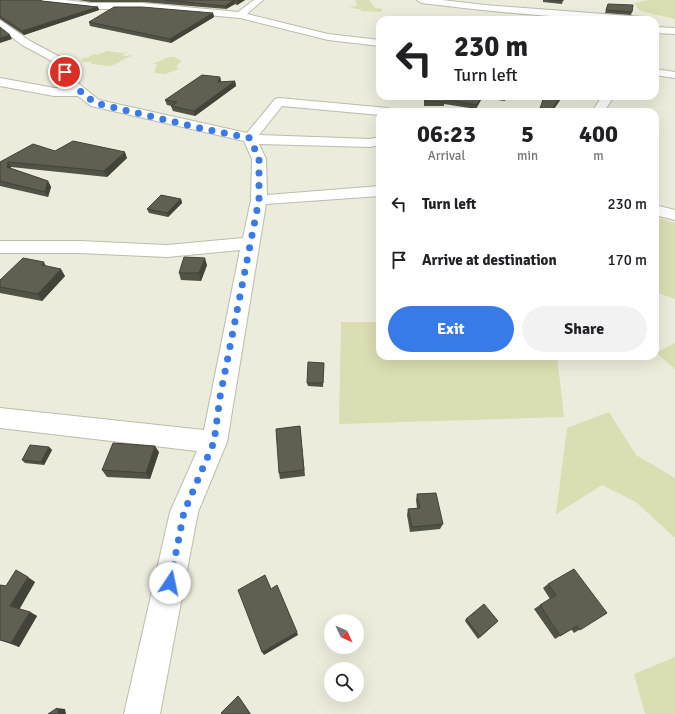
<!DOCTYPE html>
<html lang="en">
<head>
<meta charset="utf-8">
<style>
	:root { --surface:#fff; --page:#f2f2f2; --text:#202124; --muted:#757577; --accent:#387ae8 }
	body { margin:0; font-family:Signika,sans-serif; background:var(--page); color:var(--text); height:100vh; display:flex; flex-direction:column; font-size:15px; white-space:nowrap }
	* { box-sizing:border-box; margin:0 }
	p { font-size:13px; color:var(--muted) }
	.icon { flex:none; width:22px; height:22px; fill:none; stroke:currentColor; stroke-width:2; stroke-linecap:round; stroke-linejoin:round }
	.map { position:relative; flex:1; overflow:hidden }
	.side { position:absolute; left:376px; top:108px; width:283px; height:252px; display:flex; flex-direction:column; background:var(--surface); border-radius:12px; box-shadow:0 4px 16px #0002 }
	.side>* { flex:none }
	.banner { position:absolute; left:376px; top:16px; width:283px; height:84px; border-radius:12px; box-shadow:0 4px 16px #0002; background:#fff; color:var(--text); overflow:hidden }
	.needle { width:26px; rotate:134deg }
	.controls { position:absolute; left:324px; top:614px; display:grid; gap:8px }
	.controls a { display:grid; place-items:center; width:40px; height:40px; border-radius:50%; background:var(--surface); box-shadow:0 4px 16px #0002; font-size:20px }
	.pin { position:absolute; display:grid; place-items:center; width:34px; height:34px; color:#fff; margin:-17px; border:2px solid #fff; border-radius:50%; box-shadow:0 1px 4px #0007 }
	.me { position:absolute; width:44px; margin:-22px; rotate:11deg; stroke-linejoin:round; filter:drop-shadow(0 0 3px #0008) }
	.turn { display:flex; align-items:center; gap:14px; height:84px; padding:0 12px; font-size:18px }
	.turn .icon { width:52px; height:52px; stroke-width:2.5 }
	.turn b { display:block; font-size:28px; line-height:34px }
	.eta { display:flex; justify-content:space-evenly; align-items:center; height:68px; text-align:center }
	.eta b { font-size:24px; font-weight:700; line-height:28px }
	.button { display:flex; gap:8px; margin-top:auto; padding:8px 12px }
	.button a { flex:1; height:46px; border-radius:24px; background:var(--accent); color:#fff; font-size:16px; font-weight:700; line-height:46px; text-align:center }
	.button a+a { background:var(--page); color:var(--text) }
	ul { padding:0; list-style:none }
	li { display:flex; align-items:center; gap:12px; height:56px; padding:0 12px }
	li div { flex:1 }
	li b { display:block; font-size:15px }
	li em { font-style:normal }
	.map>svg:first-child { display:block }
	.green { fill:#dbdeb2 }
	.lines { fill:none; stroke-linecap:round; stroke-linejoin:round }
	.street-casing { stroke:#bbbcac; stroke-width:2 }
	.street { fill:#fff; fill-rule:evenodd }
	.wall { fill:#525347 }
	.shaded-wall { fill:#424339 }
	.building { fill:#5f6052; stroke:#424339 }
	.route { stroke:#387ae8; stroke-width:7; stroke-dasharray:0 12.6 }
</style>
</head>
<body>
<div class="map">
<svg width="675" height="714" viewBox="0 0 675 714">
	<rect width="100%" height="100%" fill="#ebecdb"/>
	<g class="green">
		<polygon points="355,0 369,0 375,8 383,9 381,12 360,11 362,9 356,9 349,6 357,6"/>
		<polygon points="649,0 675,0 675,19 640,11 634,3"/>
		<polygon points="107,51 122,53 129,51 122,55 126,56 133,55 111,66 91,64 92,62 83,62 81,59 89,57 94,54 97,55"/>
		<polygon points="169,57 174,57 182,61 176,66 179,69 165,74 154,73 157,64 152,64"/>
		<polygon points="655,217 675,223 675,299 655,292"/>
		<polygon points="341,322 380,322 380,356 557,356 564,417 339,424"/>
		<polygon points="675,343 675,369 656,353"/>
		<polygon points="609,412 636,455 675,478 675,538 636,502 602,485 556,514 567,428"/>
		<polygon points="675,657 675,714 645,714 634,674"/>
	</g>
	<g class="lines">
		<g class="street-casing">
			<g id="street">
				<polygon points="40,0 65,0 91,3 143,3 238,12 254,0 263,0 247,14 328,34 380,40 380,46 328,40 240,18 143,9 91,9 44,3"/>
				<path d="M417,0H442L485,5L643,17L648,20C572,20 496,12 421,3Z"/>
				<polygon points="0,20 30,41 60,57 78,83 99,100 247,133 275,99 279,98 388,108 394,112 380,112 380,115 282,106 259,135 370,139 380,137 380,145 370,147 259,144 266,159 267,195 380,186 380,196 266,204 227,442 198,512 160,714 124,714 170,512 197,451 0,428 0,408 204,430 240,250 167,257 79,253 0,253 0,241 79,241 167,245 243,238 251,200 252,159 244,141 91,106 78,96 54,96 0,86 0,78 54,88 70,88 52,61 22,45 0,28"/>
				<polygon points="655,27 675,28 675,34 655,33"/>
				<polygon points="655,69 675,72 675,78 655,75"/>
				<polygon points="602,96 614,96 604,112 592,112"/>
				<polygon points="655,205 675,210 675,220 655,215"/>
			</g>
		</g>
		<use href="#street" class="street"/>
	</g>
	<g class="wall">
		<polygon points="0,0 42,1 98,7 99,10 24,35 0,19"/>
		<polygon points="78,0 245,0 237,5 235,4 226,9 143,2 91,2"/>
		<polygon points="543,0 563,0 562,4 543,2"/>
		<polygon points="608,4 632,12 631,15 605,13"/>
		<polygon points="213,13 214,17 171,43 90,26 89,22"/>
		<polygon points="220,77 221,82 235,81 236,86 195,116 173,111 171,106 172,106 167,105 165,100"/>
		<polygon points="409,96 483,96 476,109 444,104 444,106 424,106 424,98 409,97"/>
		<polygon points="491,96 506,96 505,101 490,99"/>
		<polygon points="55,151 127,158 107,177 11,167 10,168 48,181 51,187 48,197 0,186 0,162"/>
		<polygon points="181,199 182,203 168,217 149,213 147,209"/>
		<polygon points="44,262 46,266 65,276 42,301 0,293 0,280"/>
		<polygon points="207,265 201,281 181,280 179,273"/>
		<polygon points="324,366 323,387 308,386 307,383"/>
		<polygon points="300,426 305,476 280,479 279,473"/>
		<polygon points="49,447 52,450 44,465 25,463 22,460"/>
		<polygon points="159,452 150,479 107,477 102,470"/>
		<polygon points="417,494 443,524 440,529 410,532 407,515 408,509 417,508 416,500"/>
		<polygon points="35,582 19,609 30,612 37,616 19,647 0,640 0,585 6,586"/>
		<polygon points="548,584 607,613 574,633 571,629 555,639 534,609 540,605 550,599 543,588"/>
		<polygon points="466,619 498,621 478,639 465,621"/>
	</g>
	<g class="shaded-wall">
		<polygon points="234,0 235,4 226,9 225,6"/>
		<polygon points="238,0 245,0 237,5 237,1"/>
		<polygon points="98,7 99,10 24,35 22,31"/>
		<polygon points="213,13 214,17 171,43 170,39"/>
		<polygon points="10,35 12,39 0,43 0,38"/>
		<polygon points="220,77 221,81 219,87 218,82"/>
		<polygon points="235,81 236,86 195,116 194,111"/>
		<polygon points="482,96 483,96 476,109 477,105"/>
		<polygon points="561,96 563,96 552,112 550,112"/>
		<polygon points="125,152 127,158 107,177 104,171"/>
		<polygon points="8,162 11,167 10,172 7,167"/>
		<polygon points="48,181 51,187 48,197 45,192"/>
		<polygon points="181,199 182,203 168,217 167,213"/>
		<polygon points="205,258 207,265 201,281 199,273"/>
		<polygon points="61,269 65,276 42,301 38,294"/>
		<polygon points="155,446 159,452 150,479 146,473"/>
		<polygon points="49,447 52,450 44,465 41,462"/>
		<polygon points="28,577 35,582 19,610 10,606"/>
		<polygon points="30,612 37,616 19,647 11,643"/>
		<polygon points="297,632 298,635 264,655 262,652"/>
		<polygon points="238,696 240,698 251,714 250,714"/>
		<polygon points="57,708 65,709 66,714 59,714"/>
	</g>
	<g class="building">
		<polygon points="0,0 41,0 42,1 98,7 22,31 0,16"/>
		<polygon points="165,0 238,0 237,1 234,0 225,6"/>
		<polygon points="550,0 563,0 563,1"/>
		<polygon points="608,4 633,5 632,12 606,10"/>
		<polygon points="114,7 142,7 213,13 170,39 89,22"/>
		<polygon points="603,18 632,18 632,20 602,20"/>
		<polygon points="0,27 10,35 0,38"/>
		<polygon points="202,75 220,77 218,82 235,81 194,111 171,106 177,102 165,100"/>
		<polygon points="424,96 482,96 477,105 444,99 445,102 425,101"/>
		<polygon points="492,96 506,96 506,98"/>
		<polygon points="544,96 561,96 550,112 539,112"/>
		<polygon points="73,141 125,152 104,171 8,162 7,167 48,181 45,192 0,181 0,162 33,144 55,151"/>
		<polygon points="161,195 181,199 167,213 147,209"/>
		<polygon points="184,257 205,258 199,273 179,273"/>
		<polygon points="23,258 44,262 42,265 61,269 38,294 0,287 0,280"/>
		<polygon points="308,362 324,363 323,383 307,383"/>
		<polygon points="300,426 304,470 279,473 276,429"/>
		<polygon points="113,443 155,446 146,473 102,470"/>
		<polygon points="30,445 49,447 41,462 22,460"/>
		<polygon points="436,493 443,524 412,527 408,509 420,508 417,494"/>
		<polygon points="574,569 607,613 580,630 577,626 560,636 540,605 556,595 548,584"/>
		<polygon points="16,570 28,577 10,606 30,612 11,643 0,640 0,585 6,586"/>
		<polygon points="265,575 271,589 277,585 297,632 262,652 238,590"/>
		<polygon points="484,604 498,621 480,637 466,619"/>
		<polygon points="238,696 250,714 222,714 221,713"/>
		<polygon points="57,708 59,714 48,714"/>
	</g>
	<g class="lines">
		<polyline class="route" points="65,72 74,86 95,103 204,129 250,138 259,159 259,200 220,397 214,442 184,512 170,583"/>
	</g>
</svg>
<div class="controls">
<a><svg class="needle" viewBox="-14 -14 28 28"><path d="M0-13l5 13h-10z" fill="#e53935"/><path d="M0 13l5-13h-10z" fill="#757577"/></svg></a>
<a><svg class="icon" aria-label="search" viewBox="0 0 24 24"><circle cx="10" cy="10" r="6"/><path d="M15 15l6 6"/></svg></a>
</div>
<div class="pin" style="left:65px;top:72px;background:#d93025"><svg class="icon" aria-label="arrive" viewBox="0 0 24 24"><path d="M6 21V4h12l-3 4 3 4H6"/></svg></div>
<svg class="me" style="left:170px;top:583px" viewBox="-20 -20 40 40"><circle r="19" fill="#fff"/><path d="M0-13L10 11 0 6-10 11z" fill="#387ae8"/></svg>
<div class="banner">
<div class="turn"><svg class="icon" aria-label="left" viewBox="0 0 24 24"><path d="M17 20v-9H6M10 6l-5 5 5 5"/></svg><div><b>230 m</b>Turn left</div></div>
</div>
<section class="side">
<div class="eta">
<div><b>06:23</b><p>Arrival</p></div>
<div><b>5</b><p>min</p></div>
<div><b>400</b><p>m</p></div>
</div>
<ul>
<li><svg class="icon" aria-label="left" viewBox="0 0 24 24"><path d="M17 20v-9H6M10 6l-5 5 5 5"/></svg><div><b>Turn left</b></div><em>230 m</em></li>
<li><svg class="icon" aria-label="arrive" viewBox="0 0 24 24"><path d="M6 21V4h12l-3 4 3 4H6"/></svg><div><b>Arrive at destination</b></div><em>170 m</em></li>
</ul>
<div class="button"><a>Exit</a><a>Share</a></div>
</section>
</div>
</body>
</html>
